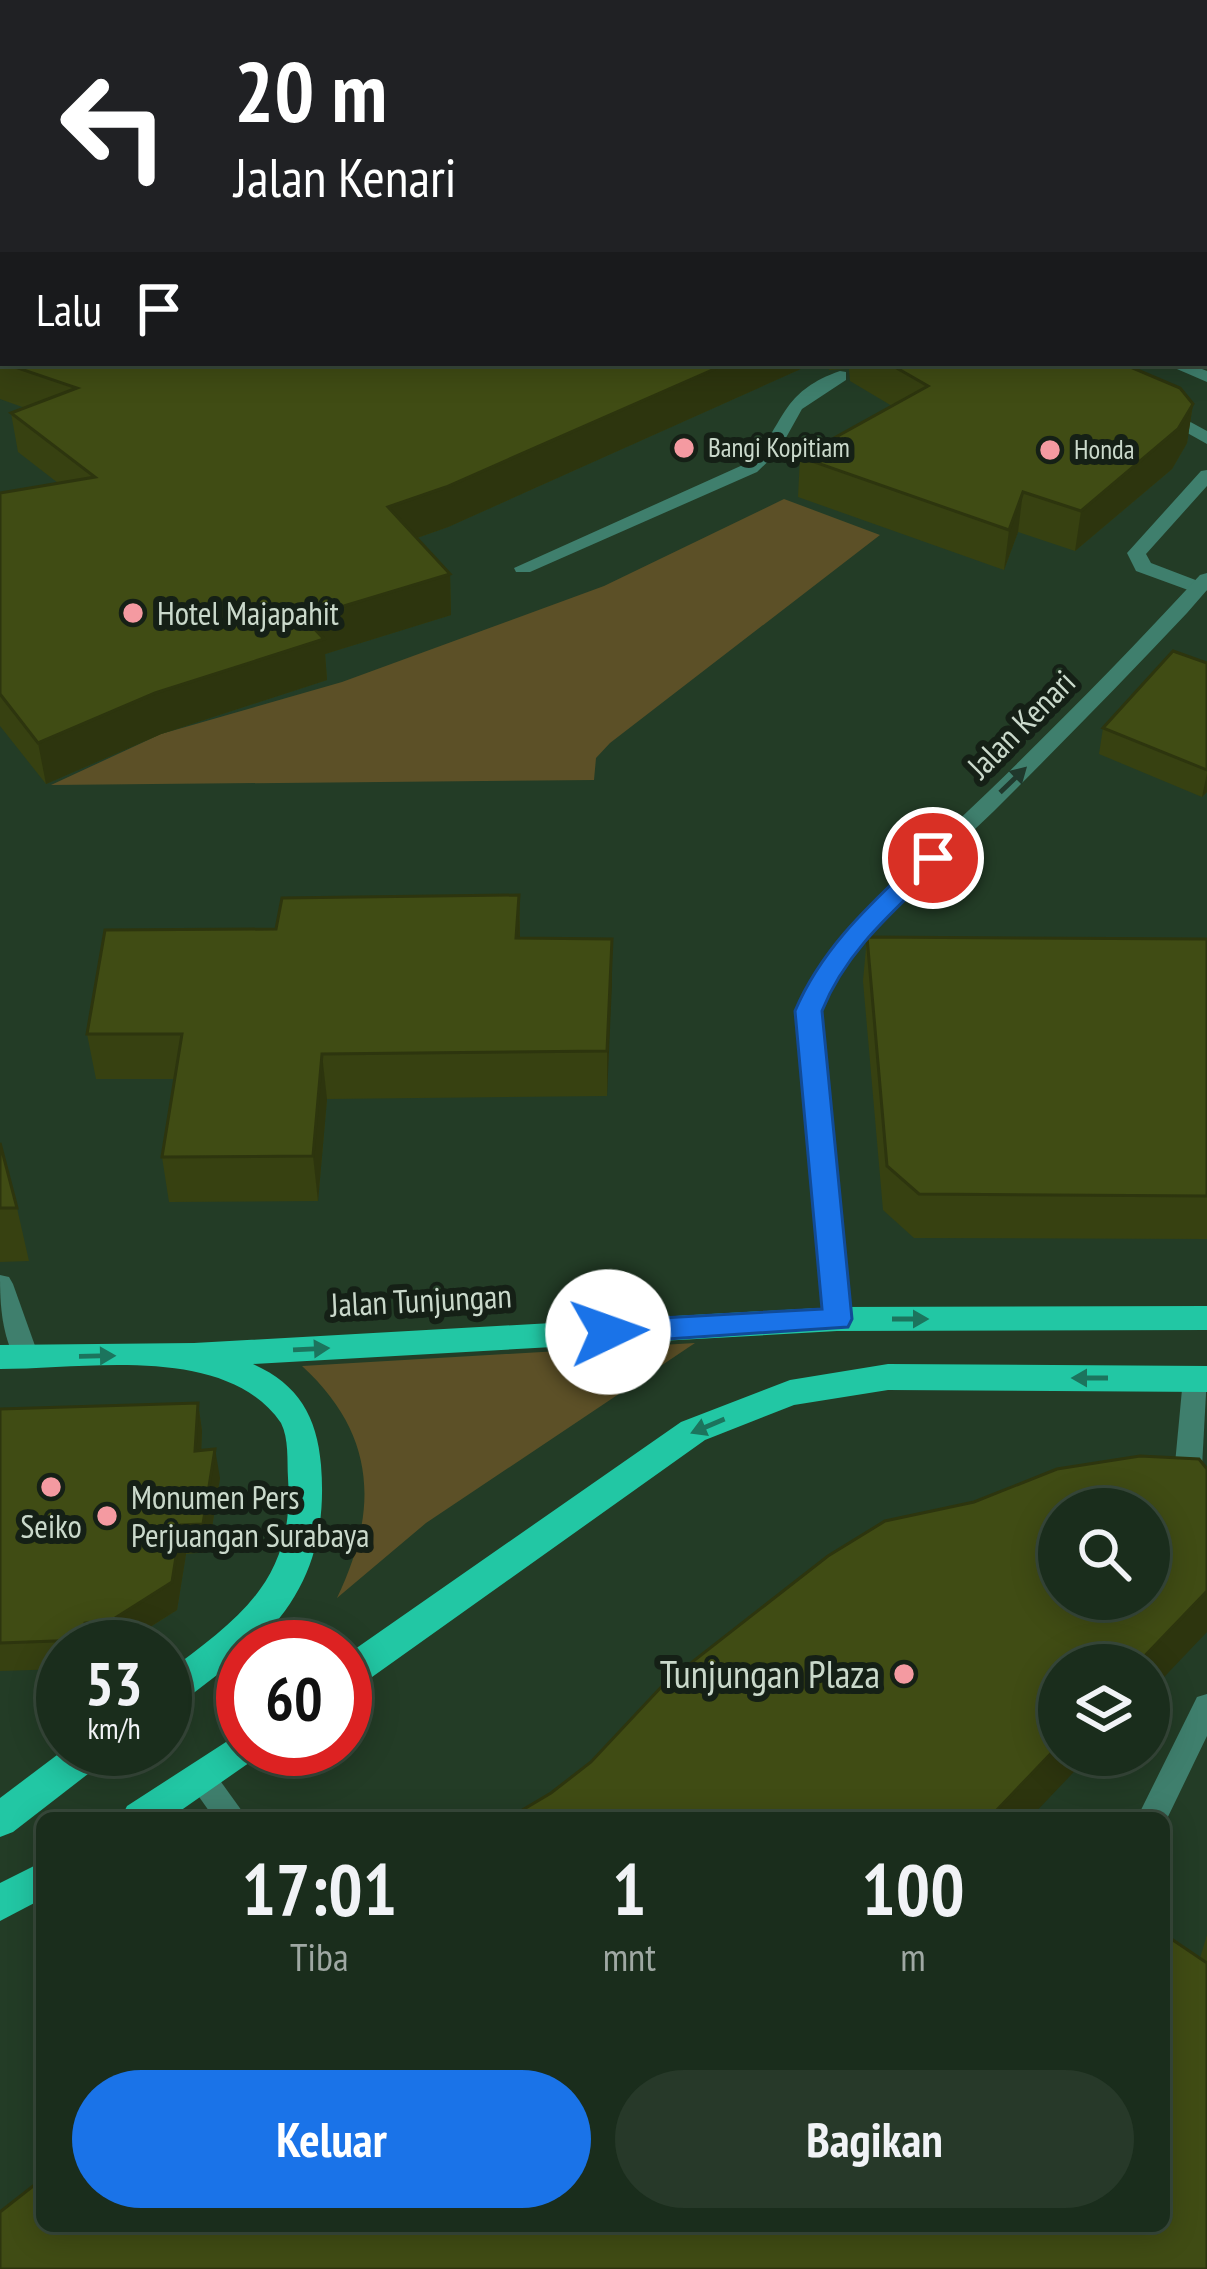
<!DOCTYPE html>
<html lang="id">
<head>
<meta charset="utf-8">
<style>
	:root { --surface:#1a2d1c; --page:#273929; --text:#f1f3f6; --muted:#9fa8a3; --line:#38493b; --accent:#1a73e8 }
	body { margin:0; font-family:"PT Sans Narrow",sans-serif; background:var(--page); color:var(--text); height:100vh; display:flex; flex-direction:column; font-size:45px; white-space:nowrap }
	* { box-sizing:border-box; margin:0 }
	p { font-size:39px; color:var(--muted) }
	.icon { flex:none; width:66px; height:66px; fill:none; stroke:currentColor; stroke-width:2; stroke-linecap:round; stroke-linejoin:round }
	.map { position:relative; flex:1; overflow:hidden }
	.panel { position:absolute; left:36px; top:1812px; width:1134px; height:420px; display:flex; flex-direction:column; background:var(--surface); border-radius:18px; box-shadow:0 6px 30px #0003,0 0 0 3px var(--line) }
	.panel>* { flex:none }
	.banner { position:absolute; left:0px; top:0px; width:1209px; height:366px; box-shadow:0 6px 30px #0003,0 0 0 3px var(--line); background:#202124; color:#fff; overflow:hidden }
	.buttons { position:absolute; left:1038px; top:1488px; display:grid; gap:24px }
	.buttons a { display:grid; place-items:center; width:132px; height:132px; border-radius:50%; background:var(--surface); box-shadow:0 6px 30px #0003,0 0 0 3px var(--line); font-size:60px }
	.speed { position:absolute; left:36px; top:1620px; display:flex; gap:24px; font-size:60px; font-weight:700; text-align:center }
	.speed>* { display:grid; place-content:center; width:156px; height:156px; border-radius:50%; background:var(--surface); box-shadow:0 6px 30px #0003,0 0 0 3px var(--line); line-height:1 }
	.speed small { font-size:30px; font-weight:400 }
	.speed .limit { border:18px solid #d22; background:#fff; color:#111 }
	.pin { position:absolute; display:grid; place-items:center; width:102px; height:102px; color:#fff; margin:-51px; border:6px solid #fff; border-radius:50%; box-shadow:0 3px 12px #0007 }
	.me { position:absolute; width:132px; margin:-66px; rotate:87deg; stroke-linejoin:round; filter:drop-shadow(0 0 9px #0008) }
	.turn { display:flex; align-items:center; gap:42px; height:252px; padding:0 36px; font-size:54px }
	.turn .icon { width:156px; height:156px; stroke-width:2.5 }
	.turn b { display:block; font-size:84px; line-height:102px }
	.then { display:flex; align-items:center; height:114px; padding:0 36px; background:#0003; gap:24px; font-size:45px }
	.eta { display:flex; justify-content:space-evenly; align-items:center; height:204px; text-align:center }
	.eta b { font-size:72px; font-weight:700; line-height:84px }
	.action { display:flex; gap:24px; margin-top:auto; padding:24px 36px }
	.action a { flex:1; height:138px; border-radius:72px; background:var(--accent); color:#fff; font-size:48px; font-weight:700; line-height:138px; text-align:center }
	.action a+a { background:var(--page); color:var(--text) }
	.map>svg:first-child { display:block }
	.green { fill:#5c5027 }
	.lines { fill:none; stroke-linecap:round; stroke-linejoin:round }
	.service { fill:#3f7f6d; fill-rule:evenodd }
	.minor { fill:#3f7f6d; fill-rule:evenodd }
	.tertiary { fill:#3f7f6d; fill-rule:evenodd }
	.primary { fill:#22c7a4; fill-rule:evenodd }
	.wall { fill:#374111 }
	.shaded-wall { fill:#2d350e }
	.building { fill:#404c14; stroke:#2d350e; stroke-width:3; fill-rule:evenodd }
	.oneway { fill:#20382c }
	.oneway2 { fill:#1c745d }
	.route { fill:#1a73e8; stroke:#114b97; stroke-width:3 }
	.poi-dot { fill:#f49aa1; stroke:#152016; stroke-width:4.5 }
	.labels { text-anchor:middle; stroke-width:12; stroke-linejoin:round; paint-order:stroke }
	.far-poi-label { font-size:27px; fill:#cad9cb; stroke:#152016; text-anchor:start }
	.poi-label { font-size:33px; fill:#cad9cb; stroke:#152016; text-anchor:start }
	.street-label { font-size:33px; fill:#cad9cb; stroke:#152016 }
	.near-poi-label { font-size:39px; fill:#cad9cb; stroke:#152016; text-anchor:end }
</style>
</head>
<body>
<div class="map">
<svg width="1207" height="2269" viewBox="0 0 1207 2269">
	<rect width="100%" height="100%" fill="#233c26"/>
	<g class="green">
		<polygon points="784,499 880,535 610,743 596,758 594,780 51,785 161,734 342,682 604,586"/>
		<path d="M695,1343L426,1523L337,1598C379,1510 377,1435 302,1366Z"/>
	</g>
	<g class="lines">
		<g class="service">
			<path d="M840,371L846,372V380L802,409L778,452L757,472L530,572H516L514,568L745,464C787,430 774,394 840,371Z"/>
			<polygon points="1163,407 1207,431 1207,444 1157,416 1154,412"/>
			<polygon points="1207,470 1207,486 1146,554 1151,563 1206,584 1207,590 1199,594 1136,571 1127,553 1201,471"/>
			<path d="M0,1275L9,1277L13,1284L39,1357L35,1364H17C2,1334 0,1308 0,1275Z"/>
			<polygon points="1196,1369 1207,1375 1201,1485 1197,1493 1187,1496 1177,1493 1173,1485 1183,1379 1187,1372"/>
			<polygon points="1207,1694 1207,1736 1164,1825 1164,1818 1137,1818 1197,1697"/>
			<polygon points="200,1764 211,1768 247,1818 214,1818 185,1777 189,1768"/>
		</g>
		<g class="minor">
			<rect x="1206" y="29" width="1" height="8"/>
			<path d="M1207,573V590L1187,613C1124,680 1059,746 994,811C930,873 860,929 820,1011L850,1319L846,1326H828L824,1319L798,1011C842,920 918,860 989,791C1061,721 1132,649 1200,575Z"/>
		</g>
		<g class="tertiary">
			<polygon points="965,0 982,0 984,3 967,3"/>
			<rect x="1206" y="48" width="1" height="8"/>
			<polygon points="1163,363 1187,363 1207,371 1207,382"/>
		</g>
		<g class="primary">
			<path d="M1207,1306V1330L837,1331L253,1364C298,1384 317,1416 321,1465C327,1538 308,1597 252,1647H243V1655L178,1705L165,1709V1674C240,1618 295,1580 288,1478C287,1460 289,1439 281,1423C226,1343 85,1369 0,1369V1345L194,1343L837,1307Z"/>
			<polygon points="888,1364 1207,1366 1207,1392 888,1390 794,1405 705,1440 358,1687 345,1691 345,1656 681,1422 790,1380"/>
			<polygon points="243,1731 243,1749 260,1749 256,1758 170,1818 121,1818 127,1806"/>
			<polygon points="65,1749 111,1749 106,1760 13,1832 0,1837 0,1798"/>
			<polygon points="42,1862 42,1899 0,1921 0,1883"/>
		</g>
	</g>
	<g class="wall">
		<polygon points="0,0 3,3 3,363 814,363 448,527 417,538 450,574 451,615 325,654 327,680 161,734 46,784 0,726 0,493 58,483 18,452 11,413 25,408 0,399"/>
		<polygon points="1017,0 1166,0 1165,3 1023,3"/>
		<polygon points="818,363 1121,363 1193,404 1187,443 1172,469 1075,551 1018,532 1004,570 798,497 800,457 892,406 850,381 849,369 830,370"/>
		<polygon points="1207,663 1207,792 1202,797 1099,754 1103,728"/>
		<polygon points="519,895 520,938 612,939 607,1096 327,1099 318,1201 169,1202 162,1157 175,1079 96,1079 87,1034 276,929"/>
		<polygon points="867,937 1207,939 1207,1239 914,1238 883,1210 863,981"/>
		<polygon points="0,1143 17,1208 29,1261 0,1262"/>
		<polygon points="198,1403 202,1431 201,1450 220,1478 208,1552 186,1554 177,1610 119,1647 63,1647 63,1669 0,1671 0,1409"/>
		<polygon points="1207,1935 1207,2269 1200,1958"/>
	</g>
	<g class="shaded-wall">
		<polygon points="1133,0 1166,0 1165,3 1126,3"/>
		<polygon points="728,363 814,363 448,527 391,547 388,507"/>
		<polygon points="1193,404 1187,443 1172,469 1075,551 1081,511"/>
		<polygon points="1023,492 1018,532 1004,570 1009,530"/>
		<polygon points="450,574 451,615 325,654 327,680 161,734 46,784 38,743 304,618"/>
		<polygon points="1207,773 1207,792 1202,797"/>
		<polygon points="519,895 520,940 516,938"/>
		<polygon points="612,939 612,984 607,1096 607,1051"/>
		<polygon points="322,1054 327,1099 318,1201 313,1156"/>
		<polygon points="198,1403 202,1431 200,1480 195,1451"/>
		<polygon points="215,1449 220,1478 208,1552 203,1524"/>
		<polygon points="181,1525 186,1554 177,1610 118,1647 112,1620"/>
		<polygon points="1207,1591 1207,1632 1149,1693 1149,1665 1136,1665"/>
		<polygon points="85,1623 90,1647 84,1647 82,1640"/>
		<polygon points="1059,1745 1059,1755 1090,1755 1030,1818 993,1818 994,1813"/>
	</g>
	<g class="building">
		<polygon points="0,0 576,0 579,3 3,3 3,334 0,336"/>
		<polygon points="1060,0 1133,0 1126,3 1066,3"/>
		<polygon points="1206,240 1207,242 1207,289 1206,288"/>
		<polygon points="0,347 3,348 3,363 728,363 446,487 388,507 450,574 304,618 324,639 155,693 38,743 0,694 0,493 95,477 11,413 77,388 0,362"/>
		<polygon points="888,363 1121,363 1180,388 1193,404 1178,429 1081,511 1023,492 1009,530 800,457 928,386"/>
		<polygon points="1173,651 1207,663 1207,770 1103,728"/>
		<polygon points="519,895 516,938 612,939 607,1051 322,1054 313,1156 162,1157 182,1034 87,1034 105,930 276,929 282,898"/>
		<polygon points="867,937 1207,939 1207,1196 919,1194 887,1166"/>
		<polygon points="0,1143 17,1208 0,1208"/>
		<polygon points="198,1403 195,1451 215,1449 203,1524 181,1525 172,1582 112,1620 85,1623 82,1640 0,1643 0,1409"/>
		<path d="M1140,1456L1199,1459L1207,1469V1591L1136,1665H1059V1745L994,1813L1001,1818H509L551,1793L591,1762L664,1684L828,1556L885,1521L974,1502L1057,1469ZM1059,1509H1149V1599H1059Z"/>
		<polygon points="1164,1934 1207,1963 1207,2269 0,2269 0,2212 42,2179 42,2226 1164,2226"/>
	</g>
	<defs><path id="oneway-solid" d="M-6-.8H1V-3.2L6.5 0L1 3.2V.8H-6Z" transform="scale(3)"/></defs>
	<use class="oneway" href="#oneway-solid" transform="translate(1013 780) rotate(-44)"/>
	<g class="oneway2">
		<use href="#oneway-solid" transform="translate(910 1319)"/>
		<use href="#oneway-solid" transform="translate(311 1349) rotate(-3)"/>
		<use href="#oneway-solid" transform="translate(97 1356) rotate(-1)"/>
		<use href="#oneway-solid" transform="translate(1090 1378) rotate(-180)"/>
		<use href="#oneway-solid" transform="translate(708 1426) rotate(157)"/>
	</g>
	<path class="route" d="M933,851L942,853V864C896,909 846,950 822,1011L852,1319L848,1327L608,1343L597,1340L593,1332L597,1324L608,1321L822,1309L795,1011C823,945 874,901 924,853Z"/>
	<g class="poi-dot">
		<circle cx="684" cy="448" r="12"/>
		<circle cx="1050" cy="450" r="12"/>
		<circle cx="133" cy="613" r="12"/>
		<circle cx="51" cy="1487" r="12"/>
		<circle cx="107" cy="1516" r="12"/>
		<circle cx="904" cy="1674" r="12"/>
	</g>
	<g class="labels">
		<g class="far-poi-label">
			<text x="708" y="457">Bangi Kopitiam</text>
			<text x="1074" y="459">Honda</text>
		</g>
		<g class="poi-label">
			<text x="157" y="625">Hotel Majapahit</text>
			<text x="131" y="1509">Monumen Pers<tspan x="131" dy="38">Perjuangan Surabaya</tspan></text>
			<text x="51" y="1538" text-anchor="middle">Seiko</text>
		</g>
		<g class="street-label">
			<text transform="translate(1021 724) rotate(-45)" y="12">Jalan Kenari</text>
			<text transform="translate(421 1300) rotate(-3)" y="12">Jalan Tunjungan</text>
		</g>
		<g class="near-poi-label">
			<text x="880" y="1688">Tunjungan Plaza</text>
		</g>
	</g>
</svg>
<div class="buttons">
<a><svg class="icon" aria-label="search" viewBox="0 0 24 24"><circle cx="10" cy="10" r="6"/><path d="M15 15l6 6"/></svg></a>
<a><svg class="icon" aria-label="layers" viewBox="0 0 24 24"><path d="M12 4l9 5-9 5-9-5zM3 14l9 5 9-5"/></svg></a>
</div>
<div class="speed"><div>53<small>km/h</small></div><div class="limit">60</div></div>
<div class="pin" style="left:933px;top:858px;background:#d93025"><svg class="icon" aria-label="arrive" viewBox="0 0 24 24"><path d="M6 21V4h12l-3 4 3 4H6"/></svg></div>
<svg class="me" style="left:608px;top:1332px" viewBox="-20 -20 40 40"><circle r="19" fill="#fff"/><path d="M0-13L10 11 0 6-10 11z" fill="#1a73e8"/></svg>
<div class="banner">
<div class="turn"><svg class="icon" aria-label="left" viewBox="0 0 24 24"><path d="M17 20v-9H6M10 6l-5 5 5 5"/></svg><div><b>20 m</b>Jalan Kenari</div></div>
<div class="then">Lalu<svg class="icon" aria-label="arrive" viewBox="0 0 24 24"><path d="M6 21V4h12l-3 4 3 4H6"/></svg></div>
</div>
<section class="panel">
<div class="eta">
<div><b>17:01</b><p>Tiba</p></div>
<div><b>1</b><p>mnt</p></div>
<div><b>100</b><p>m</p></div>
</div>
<div class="action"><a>Keluar</a><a>Bagikan</a></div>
</section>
</div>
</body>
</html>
